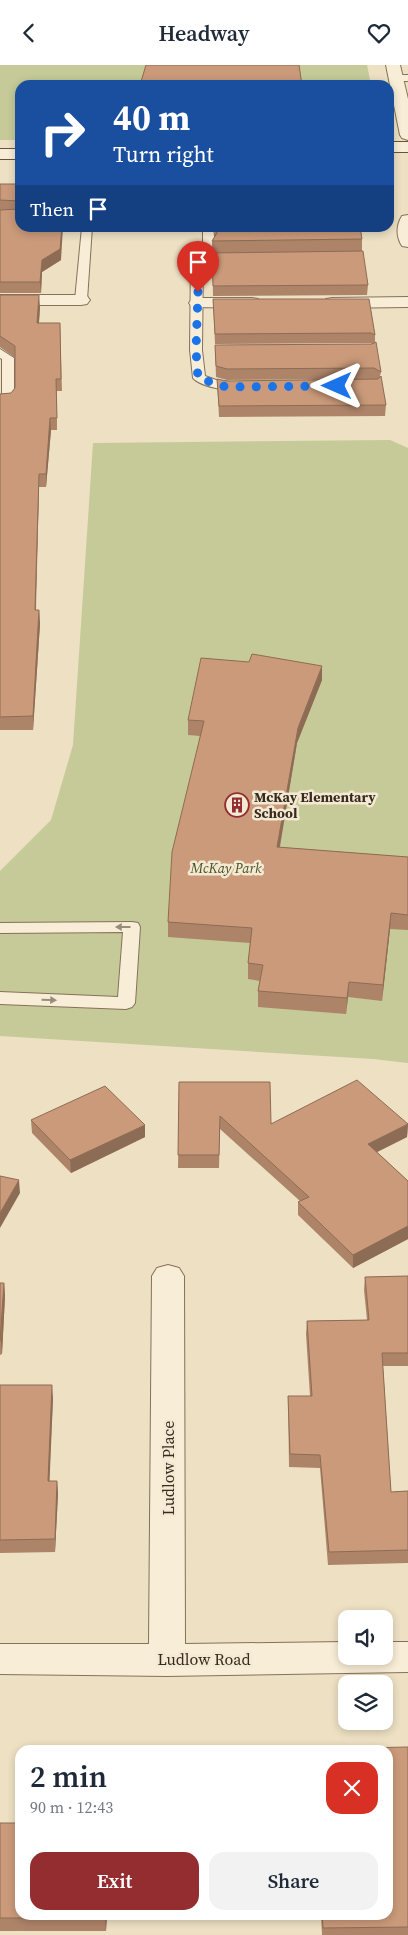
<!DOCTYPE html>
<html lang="en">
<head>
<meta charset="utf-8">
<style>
	:root { --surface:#fff; --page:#f2f2f3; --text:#1f2937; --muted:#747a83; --accent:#932d2f }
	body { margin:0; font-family:"Source Serif 4",serif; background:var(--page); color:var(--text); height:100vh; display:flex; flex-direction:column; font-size:19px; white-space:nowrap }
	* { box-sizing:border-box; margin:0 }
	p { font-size:16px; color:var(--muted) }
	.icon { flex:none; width:28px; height:28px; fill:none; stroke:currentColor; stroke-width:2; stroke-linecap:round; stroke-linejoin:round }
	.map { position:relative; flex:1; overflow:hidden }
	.sheet { position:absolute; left:15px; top:1680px; width:378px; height:175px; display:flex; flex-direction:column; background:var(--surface); border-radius:15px; box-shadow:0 2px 8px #0003 }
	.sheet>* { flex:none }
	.top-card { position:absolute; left:15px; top:15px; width:379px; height:152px; border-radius:15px; box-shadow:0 2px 8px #0003; background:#1a4fa0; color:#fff; overflow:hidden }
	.tools { position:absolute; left:338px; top:1545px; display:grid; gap:10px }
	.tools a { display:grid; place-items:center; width:55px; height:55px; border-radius:10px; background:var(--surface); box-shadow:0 2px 8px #0003; font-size:25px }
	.pin { position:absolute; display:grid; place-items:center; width:42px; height:42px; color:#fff; margin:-51px -21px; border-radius:50% 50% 50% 0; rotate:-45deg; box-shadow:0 0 5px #0007 }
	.pin .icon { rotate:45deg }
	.me { position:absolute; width:55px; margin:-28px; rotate:270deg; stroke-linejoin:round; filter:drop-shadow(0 0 4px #0008) }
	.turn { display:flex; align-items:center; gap:18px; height:105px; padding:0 15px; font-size:22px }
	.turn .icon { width:65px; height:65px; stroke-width:2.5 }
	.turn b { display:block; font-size:35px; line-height:42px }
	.then { display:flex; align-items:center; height:48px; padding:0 15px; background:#0003; gap:10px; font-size:19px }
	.round { display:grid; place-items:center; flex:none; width:52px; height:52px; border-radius:15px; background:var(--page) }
	.summary { display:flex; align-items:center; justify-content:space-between; height:85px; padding:0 15px }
	h1 { font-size:30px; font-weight:600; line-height:38px }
	.cta { display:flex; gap:10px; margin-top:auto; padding:10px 15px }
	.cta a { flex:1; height:58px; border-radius:15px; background:var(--accent); color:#fff; font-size:20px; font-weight:600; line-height:58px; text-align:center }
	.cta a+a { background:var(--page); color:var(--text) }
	header { display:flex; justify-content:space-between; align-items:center; height:65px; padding:0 15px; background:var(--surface); font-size:22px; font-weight:600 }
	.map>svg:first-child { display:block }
	.green { fill:#c5ca98 }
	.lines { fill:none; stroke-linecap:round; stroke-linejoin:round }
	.service-casing { stroke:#86715b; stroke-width:2 }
	.minor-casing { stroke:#86715b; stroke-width:2 }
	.secondary-casing { stroke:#68523e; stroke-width:2 }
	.service { fill:#f8edd6; fill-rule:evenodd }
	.minor { fill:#f8edd6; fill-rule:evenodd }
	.secondary { fill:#f8edd6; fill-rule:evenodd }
	.wall { fill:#ae8469 }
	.shaded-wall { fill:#8d6c55 }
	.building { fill:#ca9a7a; stroke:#8d6c55 }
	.oneway { fill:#988c7a }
	.route { stroke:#1a73e8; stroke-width:9; stroke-dasharray:0 16.2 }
	.labels { text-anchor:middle; stroke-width:5; stroke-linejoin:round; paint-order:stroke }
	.poi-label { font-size:14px; font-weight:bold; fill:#372a1e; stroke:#f4ead3; text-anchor:start }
	.park-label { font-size:14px; font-style:italic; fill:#485225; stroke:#f4ead3 }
	.near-street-label { font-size:16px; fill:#372a1e; stroke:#f4ead3 }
</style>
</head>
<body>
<header><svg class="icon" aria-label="back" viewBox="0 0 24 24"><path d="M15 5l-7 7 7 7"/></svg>Headway<svg class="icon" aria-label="heart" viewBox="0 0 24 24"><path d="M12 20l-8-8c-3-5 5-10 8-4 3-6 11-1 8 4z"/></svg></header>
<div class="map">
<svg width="408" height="1870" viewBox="0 0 408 1870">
	<rect width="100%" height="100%" fill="#ede0c3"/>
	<g class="green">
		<polygon points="0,0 367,0 371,20 20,20 20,75 0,75"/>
		<polygon points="390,375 408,383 408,998 373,994 0,971 0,806 51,755 73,680 93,378"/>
	</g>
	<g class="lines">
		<g class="service-casing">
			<g id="service">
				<polygon points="408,10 408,16 396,16 391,13 396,10"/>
				<polygon points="82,162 92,162 87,235 81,238 75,235"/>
				<path d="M203,162H213L215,180L203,194L202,285L205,311L219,316L244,318L246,321C238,330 201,322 193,313L190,285L191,193L203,179Z"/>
				<polygon points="0,284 14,293 14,335 12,338 0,339 0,331 2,331 2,294 0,293"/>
				<polygon points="132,857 138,858 140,862 135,938 132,942 126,944 0,939 0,927 118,932 123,867 0,868 0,858"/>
			</g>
		</g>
		<g class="minor-casing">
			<g id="minor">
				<polygon points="386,0 400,0 408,34 408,75 402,73 400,70"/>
				<path d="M408,150V182L402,181C396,172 396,160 402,151Z"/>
				<polygon points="0,230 81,230 87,231 90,235 87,239 81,240 0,240"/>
				<polygon points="408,232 408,242 332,243 326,242 323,238 326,234 332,233"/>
				<polygon points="198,233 252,233 258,234 261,238 258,242 252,243 192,242 189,238 192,234"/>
				<polygon points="168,1200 179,1203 184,1211 185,1579 346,1577 346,1591 384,1591 384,1577 408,1577 408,1607 167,1611 0,1609 0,1579 149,1579 152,1211 157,1203"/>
			</g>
		</g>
		<g class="secondary-casing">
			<g id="secondary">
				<rect x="389" y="77" width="19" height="10"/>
				<rect x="0" y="84" width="20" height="10"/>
			</g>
		</g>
		<use href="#service" class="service"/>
		<use href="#minor" class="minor"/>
		<use href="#secondary" class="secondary"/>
	</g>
	<g class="wall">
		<polygon points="0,119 20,119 20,162 61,195 42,207 41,228 0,228"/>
		<polygon points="214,162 366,162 366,166 361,166 362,174 362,186 368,220 367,230 213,231 212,176 215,171"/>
		<polygon points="0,230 40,242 39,258 60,258 62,326 57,326 57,365 51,365 46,422 39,422 36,545 39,545 40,559 33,665 0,665 0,293 0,329 11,328 15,323 15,293 0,282"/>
		<polygon points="213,234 369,234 375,270 375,278 381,307 380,311 386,340 385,351 219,352 217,314 227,316 373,314 227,315 216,312 215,280 372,279 371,278 215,279"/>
		<polygon points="322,615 297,678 280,782 408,792 408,865 390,864 382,936 348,932 346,949 258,942 258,926 260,916 248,914 248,898 250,878 168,872 168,857 200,671 188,670 188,655"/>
		<polygon points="179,1017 271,1059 408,1059 407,1072 377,1087 408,1116 408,1174 353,1203 298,1150 298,1137 300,1136 220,1064 219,1103 178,1103"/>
		<polygon points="31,1055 145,1072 71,1108 32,1068"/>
		<polygon points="408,1211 408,1301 383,1301 391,1427 408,1426 408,1498 328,1500 320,1403 289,1402 288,1331 310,1331 306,1269 307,1256 367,1255 364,1225 365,1212"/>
		<polygon points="0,1218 4,1218 5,1231 2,1289 0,1290"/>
		<polygon points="0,1320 53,1333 49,1416 57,1416 58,1429 55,1487 0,1488"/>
		<polygon points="408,1682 408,1870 322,1870 321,1850 388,1850"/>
		<polygon points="0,1758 20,1850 107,1850 106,1866 0,1866"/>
	</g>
	<g class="shaded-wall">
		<polygon points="62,162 63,162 61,195 42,207 41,228 40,217 42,195"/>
		<polygon points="39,230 40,242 38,270 37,258"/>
		<polygon points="50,353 51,365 46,422 46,409"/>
		<polygon points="39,409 39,422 35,559 35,545"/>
		<polygon points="39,545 40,559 33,665 33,651"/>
		<polygon points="322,601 322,615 297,678 277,797 277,782 298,663"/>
		<polygon points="391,848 390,864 382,936 383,920"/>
		<polygon points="349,917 348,932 346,949 347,933"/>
		<polygon points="408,1059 407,1072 367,1092 368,1079"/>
		<polygon points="145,1060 145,1072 71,1108 70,1095"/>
		<polygon points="19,1115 20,1128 0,1163 0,1148"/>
		<polygon points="408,1161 408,1174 353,1203 353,1190"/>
		<polygon points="4,1218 5,1231 2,1289 1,1276"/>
		<polygon points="52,1320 53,1333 49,1429 48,1416"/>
		<polygon points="57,1416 58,1429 55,1487 55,1474"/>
		<polygon points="106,1850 107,1850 106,1866 105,1853"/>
	</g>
	<g class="building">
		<polygon points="146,0 299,0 302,20 140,20"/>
		<polygon points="0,119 20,119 20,136 0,135"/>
		<polygon points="20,144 20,162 62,162 60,184 42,195 40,217 0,217 0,145"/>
		<polygon points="216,162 360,162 362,174 212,176 217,168"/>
		<polygon points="363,186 368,220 213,221 212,188"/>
		<polygon points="0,230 39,230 37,258 60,258 61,314 56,314 57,353 50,353 46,409 39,409 35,545 39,545 33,651 0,652 0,329 11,328 15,323 15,281 0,271"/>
		<polygon points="213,234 369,234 375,270 371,268 215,269"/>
		<polygon points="376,277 381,307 374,303 227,304 216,301 215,280 372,279"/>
		<polygon points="381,311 386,340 219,341 217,314 227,316 378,314"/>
		<polygon points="252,589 322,601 298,663 277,782 408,792 408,850 391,848 383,920 349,917 347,933 258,926 263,900 248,898 252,863 168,857 172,787 204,656 188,655 201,593 249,597"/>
		<polygon points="357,1015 408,1059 368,1079 408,1116 408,1161 353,1190 298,1137 309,1132 220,1051 219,1090 178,1090 179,1017 270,1017 271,1059"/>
		<polygon points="105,1021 145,1060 70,1095 31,1055"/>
		<polygon points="0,1111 19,1115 0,1148"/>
		<polygon points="408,1211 408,1288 382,1288 391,1427 408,1426 408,1485 329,1487 320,1390 290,1389 288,1331 312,1331 307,1256 369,1255 365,1212"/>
		<polygon points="0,1218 4,1218 0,1276"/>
		<polygon points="0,1320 52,1320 48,1416 57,1416 55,1474 0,1475"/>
		<polygon points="408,1682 408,1862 323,1863 322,1850 388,1850 388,1685 361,1685 361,1683"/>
		<polygon points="0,1758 20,1758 20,1850 106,1850 105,1853 0,1853"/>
	</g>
	<defs><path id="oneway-solid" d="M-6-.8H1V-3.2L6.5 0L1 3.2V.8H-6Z" transform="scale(1.25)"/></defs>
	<g class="oneway">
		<use href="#oneway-solid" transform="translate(123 862) rotate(180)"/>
		<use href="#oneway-solid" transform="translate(49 935) rotate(2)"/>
	</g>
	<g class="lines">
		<polyline class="route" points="198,227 196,285 198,313 226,322 337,321"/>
	</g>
	<defs>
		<g id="building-ring" transform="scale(1.25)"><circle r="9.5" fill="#f4ead3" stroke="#932d2f" stroke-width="1.5"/><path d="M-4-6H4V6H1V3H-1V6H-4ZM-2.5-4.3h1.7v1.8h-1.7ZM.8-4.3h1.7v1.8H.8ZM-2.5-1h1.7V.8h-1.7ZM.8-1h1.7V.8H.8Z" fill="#932d2f"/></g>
	</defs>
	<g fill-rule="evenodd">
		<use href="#building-ring" x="237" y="740"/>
	</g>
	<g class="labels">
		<g class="poi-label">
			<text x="254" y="737">McKay Elementary<tspan x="254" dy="16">School</tspan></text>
		</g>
		<g class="park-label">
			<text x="226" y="808">McKay Park</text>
		</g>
		<g class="near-street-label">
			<text transform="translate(168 1403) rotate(-90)" y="6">Ludlow Place</text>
			<text x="204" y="1600">Ludlow Road</text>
		</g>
	</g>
</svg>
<div class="tools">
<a><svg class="icon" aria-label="sound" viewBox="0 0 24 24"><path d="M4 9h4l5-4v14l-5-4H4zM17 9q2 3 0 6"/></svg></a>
<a><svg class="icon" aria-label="layers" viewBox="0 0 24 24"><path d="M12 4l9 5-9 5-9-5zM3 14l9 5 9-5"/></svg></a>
</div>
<div class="pin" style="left:198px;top:227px;background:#d93025"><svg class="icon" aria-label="arrive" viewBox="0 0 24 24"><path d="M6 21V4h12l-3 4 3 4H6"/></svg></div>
<svg class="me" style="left:337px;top:321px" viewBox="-20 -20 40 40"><path d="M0-17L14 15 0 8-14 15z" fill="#1a73e8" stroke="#fff" stroke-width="4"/></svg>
<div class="top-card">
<div class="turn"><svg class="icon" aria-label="right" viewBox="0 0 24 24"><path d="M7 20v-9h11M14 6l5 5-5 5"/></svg><div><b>40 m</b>Turn right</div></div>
<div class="then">Then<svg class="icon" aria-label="arrive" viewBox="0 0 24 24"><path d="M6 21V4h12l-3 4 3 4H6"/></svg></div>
</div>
<section class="sheet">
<div class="summary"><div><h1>2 min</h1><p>90 m · 12:43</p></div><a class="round" style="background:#d93025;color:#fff"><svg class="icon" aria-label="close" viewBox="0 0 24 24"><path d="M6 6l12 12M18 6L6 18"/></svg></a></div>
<div class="cta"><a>Exit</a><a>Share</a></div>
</section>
</div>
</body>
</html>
